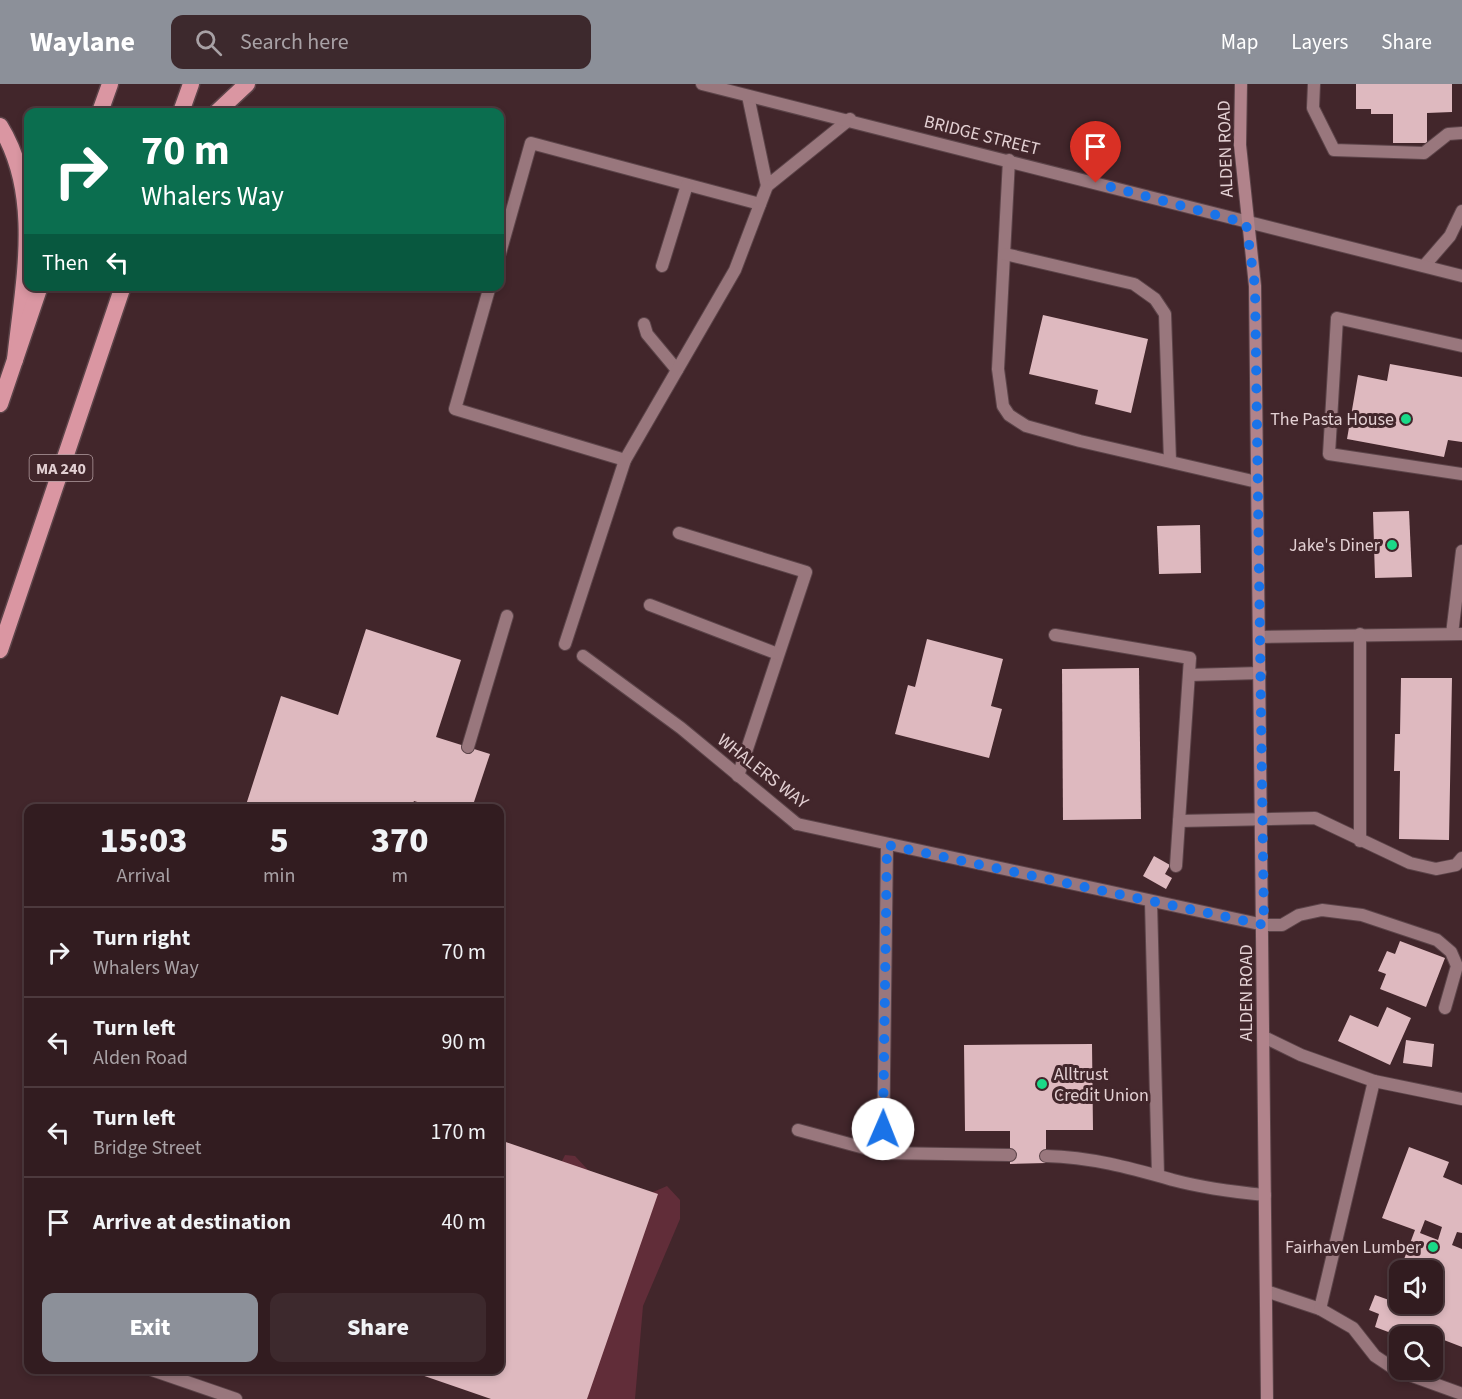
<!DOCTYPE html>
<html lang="en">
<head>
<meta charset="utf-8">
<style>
	:root { --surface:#321c20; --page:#3d292d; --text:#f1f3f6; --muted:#a8a1a5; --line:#4d3a3e; --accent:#8c9099 }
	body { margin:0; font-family:"Source Sans 3",sans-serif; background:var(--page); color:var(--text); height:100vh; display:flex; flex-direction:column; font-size:22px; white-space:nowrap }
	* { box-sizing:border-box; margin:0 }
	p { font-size:20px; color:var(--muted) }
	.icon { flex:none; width:33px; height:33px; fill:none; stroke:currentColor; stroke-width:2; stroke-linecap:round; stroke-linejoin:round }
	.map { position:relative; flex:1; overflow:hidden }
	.panel { position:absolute; left:24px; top:720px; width:480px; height:570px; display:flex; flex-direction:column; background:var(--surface); border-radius:12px; box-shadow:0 3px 9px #0003,0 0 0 2px var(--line) }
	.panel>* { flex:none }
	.top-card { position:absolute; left:24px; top:24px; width:480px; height:183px; border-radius:12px; box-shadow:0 3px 9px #0003,0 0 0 2px var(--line); background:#0b6e4f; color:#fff; overflow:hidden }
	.buttons { position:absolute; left:1389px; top:1176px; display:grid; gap:12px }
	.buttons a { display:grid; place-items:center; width:54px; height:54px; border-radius:12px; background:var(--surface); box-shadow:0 3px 9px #0003,0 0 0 2px var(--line); font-size:30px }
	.pin { position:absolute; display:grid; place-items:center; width:51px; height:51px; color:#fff; margin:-62px -26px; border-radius:50% 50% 50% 0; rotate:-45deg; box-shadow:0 0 6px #0007 }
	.pin .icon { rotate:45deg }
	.me { position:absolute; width:66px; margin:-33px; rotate:1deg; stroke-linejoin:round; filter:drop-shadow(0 0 4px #0008) }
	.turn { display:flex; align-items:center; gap:21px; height:126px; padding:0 18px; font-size:27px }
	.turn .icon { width:78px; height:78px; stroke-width:2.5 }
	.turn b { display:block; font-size:42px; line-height:51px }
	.then { display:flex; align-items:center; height:57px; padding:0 18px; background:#0003; gap:12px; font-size:22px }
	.eta { display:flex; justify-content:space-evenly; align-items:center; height:102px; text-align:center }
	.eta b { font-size:36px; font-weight:800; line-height:42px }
	.button { display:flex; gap:12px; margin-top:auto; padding:12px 18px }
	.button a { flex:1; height:69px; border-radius:12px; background:var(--accent); color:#fff; font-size:24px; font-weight:800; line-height:69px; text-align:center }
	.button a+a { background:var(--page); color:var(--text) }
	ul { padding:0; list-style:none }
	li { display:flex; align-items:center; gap:18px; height:90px; padding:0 18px; border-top:2px solid var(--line) }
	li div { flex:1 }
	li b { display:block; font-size:22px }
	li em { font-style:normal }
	header { display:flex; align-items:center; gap:36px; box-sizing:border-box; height:84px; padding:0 30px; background:var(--accent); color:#fff }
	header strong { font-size:28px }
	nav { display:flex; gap:33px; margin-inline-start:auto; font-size:21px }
	.search { width:420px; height:54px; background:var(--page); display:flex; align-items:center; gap:15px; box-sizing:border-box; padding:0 21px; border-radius:12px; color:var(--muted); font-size:22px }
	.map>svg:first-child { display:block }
	.green { fill:#612d39 }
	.building { fill:#deb9bf; fill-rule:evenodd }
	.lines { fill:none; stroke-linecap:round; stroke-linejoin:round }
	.service-casing { stroke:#5c4449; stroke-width:14 }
	.minor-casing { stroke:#5c4449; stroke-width:14 }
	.tertiary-casing { stroke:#5c4449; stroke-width:14 }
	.secondary-casing { stroke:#5c4449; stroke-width:14 }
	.trunk-casing { stroke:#5c4449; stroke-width:19 }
	.service { stroke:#99777d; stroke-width:12 }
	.minor { stroke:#99777d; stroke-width:12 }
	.tertiary { stroke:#99777d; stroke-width:12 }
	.secondary { stroke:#b1838b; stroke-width:12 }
	.trunk { stroke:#da96a2; stroke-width:16 }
	.route { stroke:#1a73e8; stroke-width:10; stroke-dasharray:0 18 }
	.poi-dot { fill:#1ad988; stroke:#42262b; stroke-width:2 }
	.labels { text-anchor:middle; stroke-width:6; stroke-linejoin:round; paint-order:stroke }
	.shield { fill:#42262b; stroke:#b39da1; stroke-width:1.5 }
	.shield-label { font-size:16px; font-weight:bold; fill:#e3d0d3 }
	.street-label { font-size:18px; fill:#e3d0d3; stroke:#42262b }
	.poi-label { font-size:18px; fill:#e3d0d3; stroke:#42262b; text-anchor:end }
</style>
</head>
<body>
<header>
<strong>Waylane</strong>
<div class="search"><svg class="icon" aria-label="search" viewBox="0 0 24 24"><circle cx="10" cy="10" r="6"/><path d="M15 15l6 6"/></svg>Search here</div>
<nav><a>Map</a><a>Layers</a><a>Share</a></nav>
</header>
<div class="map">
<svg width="1462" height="1315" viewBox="0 0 1462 1315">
	<rect width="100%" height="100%" fill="#42262b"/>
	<polygon class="green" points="565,1071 575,1072 603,1102 637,1115 667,1102 680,1116 680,1135 643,1222 635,1315 557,1315 558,1085"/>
	<g class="building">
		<polygon points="1356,0 1452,0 1452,28 1427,29 1427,59 1393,59 1393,30 1371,30 1371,25 1356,25"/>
		<polygon points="1043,231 1148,255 1131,329 1095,320 1098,306 1029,290"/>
		<polygon points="1390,280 1462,293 1462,358 1448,356 1444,373 1347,355 1358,291 1387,297"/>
		<polygon points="1409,427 1412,493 1375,494 1373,428"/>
		<polygon points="1200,441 1201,489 1159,490 1157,442"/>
		<polygon points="366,545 461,576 436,653 490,670 472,724 437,724 414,717 411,724 245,724 281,612 338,631"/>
		<polygon points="927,555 1003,575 991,622 1002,625 989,674 895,650 908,601 915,603"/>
		<polygon points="1139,584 1141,735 1063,736 1062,585"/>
		<polygon points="1401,594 1452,594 1449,756 1399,755 1400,687 1394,687 1395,650 1400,650"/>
		<polygon points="1154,772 1170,781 1165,790 1172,794 1166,805 1143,792"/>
		<polygon points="1400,857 1445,874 1426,923 1380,905 1386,890 1378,887 1387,867 1395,870"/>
		<polygon points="1387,923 1411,934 1390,981 1338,957 1350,931 1378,943"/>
		<polygon points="1406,956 1434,960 1432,983 1403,979"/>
		<polygon points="1092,960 1093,1046 1046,1046 1046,1079 1010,1080 1010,1047 965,1047 964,961"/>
		<polygon points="500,1056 658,1110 587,1315 491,1315 407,1286 500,1286"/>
		<path d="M1409,1063L1449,1078L1443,1093L1462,1101V1149L1457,1148L1452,1161L1462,1165V1263L1431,1251L1399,1252L1375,1243L1379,1230L1369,1226L1375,1211L1389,1216L1399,1189L1400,1220H1432V1186H1400L1415,1146L1382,1134ZM1425,1136L1442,1143L1438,1156L1420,1149Z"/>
	</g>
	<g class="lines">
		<g class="service-casing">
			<g id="service">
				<polyline points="1314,0 1313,24 1334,66 1424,69 1448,50 1462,49"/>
				<polyline points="748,12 767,102 850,35"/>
				<polyline points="1009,76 998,285 1003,322 1009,331 1026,342 1080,357 1257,398"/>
				<polyline points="500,169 531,59 760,120"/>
				<polyline points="1005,170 1134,200 1155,215 1165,230 1170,377"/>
				<polyline points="662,182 687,101"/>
				<polyline points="1424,182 1450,152 1462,127"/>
				<polyline points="490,202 455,325 625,376"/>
				<polyline points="644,240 647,250 677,286"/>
				<polyline points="1462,262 1337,234 1329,370 1462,390"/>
				<polyline points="679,449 806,488 738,692"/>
				<polyline points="650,521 778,570"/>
				<polyline points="1452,550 1462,467"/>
				<polyline points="1055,551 1190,574 1176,782"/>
				<polyline points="1259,553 1462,550"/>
				<polyline points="565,560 625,376 735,186 767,102"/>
				<polyline points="583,572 681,644 797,740"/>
				<polyline points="1189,591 1260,589"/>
				<polyline points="468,663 507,532"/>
				<polyline points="1179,737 1315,734 1410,779 1436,785 1456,781 1462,774"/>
				<polyline points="1360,757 1360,550"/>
				<polyline points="1151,818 1158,1091"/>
				<polyline points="1264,841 1282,841 1299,831 1322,826 1362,831 1437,856 1451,868 1457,882 1445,924"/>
				<polyline points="1264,953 1301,971 1374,997 1320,1225 1266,1207"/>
				<polyline points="1374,997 1462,1015"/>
				<polyline points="798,1046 883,1069 1010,1071"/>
				<polyline points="883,1069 887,761"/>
				<path d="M1046,1072C1091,1073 1130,1084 1173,1096C1203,1104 1234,1108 1265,1111"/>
				<polyline points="1320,1225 1353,1244 1375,1272 1396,1286 1462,1310"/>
			</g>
		</g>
		<g class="minor-casing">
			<g id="minor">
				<polyline points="797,740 1264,841"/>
				<polyline points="152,1286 236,1315"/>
			</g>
		</g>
		<g class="tertiary-casing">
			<polyline id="tertiary" points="702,0 1462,192"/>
		</g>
		<g class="secondary-casing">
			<polyline id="secondary" points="1241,0 1240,61 1255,202 1267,1315"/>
		</g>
		<g class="trunk-casing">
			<g id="trunk">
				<polyline points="100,28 110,0"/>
				<polyline points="181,28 191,0"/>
				<polyline points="217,28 247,0"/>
				<path d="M0,42C43,112 23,199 15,276"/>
				<polyline points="0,320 40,202"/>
				<polyline points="0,566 123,202"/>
			</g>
		</g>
		<use href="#service" class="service"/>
		<use href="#minor" class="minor"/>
		<use href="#tertiary" class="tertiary"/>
		<use href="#secondary" class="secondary"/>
		<use href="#trunk" class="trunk"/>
	</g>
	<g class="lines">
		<polyline class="route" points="883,1045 887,761 1264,841 1255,202 1246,139 1096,99"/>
	</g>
	<g class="poi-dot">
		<circle cx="1406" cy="335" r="6"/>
		<circle cx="1392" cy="461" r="6"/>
		<circle cx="1042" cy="1000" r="6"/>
		<circle cx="1433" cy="1163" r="6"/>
	</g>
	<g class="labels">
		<rect class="shield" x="29.5" y="371" width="63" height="26" rx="4.5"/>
		<g class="shield-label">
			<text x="61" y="390">MA 240</text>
		</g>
		<g class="street-label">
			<text transform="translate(982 51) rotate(14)" y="6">BRIDGE STREET</text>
			<text transform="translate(1225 65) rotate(-92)" y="6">ALDEN ROAD</text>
			<text transform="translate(763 687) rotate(38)" y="6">WHALERS WAY</text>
			<text transform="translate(1246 909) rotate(-90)" y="6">ALDEN ROAD</text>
		</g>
		<g class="poi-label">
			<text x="1394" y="341">The Pasta House</text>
			<text x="1380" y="467">Jake's Diner</text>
			<text x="1054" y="996" text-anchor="start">Alltrust<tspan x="1054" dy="21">Credit Union</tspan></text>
			<text x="1421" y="1169">Fairhaven Lumber</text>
		</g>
	</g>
</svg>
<div class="buttons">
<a><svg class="icon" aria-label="sound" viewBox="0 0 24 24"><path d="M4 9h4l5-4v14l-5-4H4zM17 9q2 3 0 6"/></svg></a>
<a><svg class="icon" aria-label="search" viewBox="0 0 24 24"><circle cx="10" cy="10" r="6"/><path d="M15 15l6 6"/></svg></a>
</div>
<div class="pin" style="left:1096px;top:99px;background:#d93025"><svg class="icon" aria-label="arrive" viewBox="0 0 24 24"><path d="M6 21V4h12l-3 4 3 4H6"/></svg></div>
<svg class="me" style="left:883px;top:1045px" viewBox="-20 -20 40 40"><circle r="19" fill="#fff"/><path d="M0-13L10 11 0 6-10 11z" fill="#1a73e8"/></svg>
<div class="top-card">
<div class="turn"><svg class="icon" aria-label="right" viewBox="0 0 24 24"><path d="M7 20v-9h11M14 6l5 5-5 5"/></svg><div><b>70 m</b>Whalers Way</div></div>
<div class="then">Then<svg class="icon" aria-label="left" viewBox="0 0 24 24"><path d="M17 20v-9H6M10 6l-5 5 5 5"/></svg></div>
</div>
<section class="panel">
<div class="eta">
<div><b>15:03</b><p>Arrival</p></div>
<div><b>5</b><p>min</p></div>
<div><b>370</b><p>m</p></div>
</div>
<ul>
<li><svg class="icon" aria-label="right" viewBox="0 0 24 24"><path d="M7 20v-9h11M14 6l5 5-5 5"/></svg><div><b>Turn right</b><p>Whalers Way</p></div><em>70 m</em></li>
<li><svg class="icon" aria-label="left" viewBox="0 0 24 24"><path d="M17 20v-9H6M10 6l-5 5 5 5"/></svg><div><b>Turn left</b><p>Alden Road</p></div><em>90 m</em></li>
<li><svg class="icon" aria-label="left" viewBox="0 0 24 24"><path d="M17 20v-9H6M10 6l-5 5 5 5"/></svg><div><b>Turn left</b><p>Bridge Street</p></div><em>170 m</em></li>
<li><svg class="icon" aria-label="arrive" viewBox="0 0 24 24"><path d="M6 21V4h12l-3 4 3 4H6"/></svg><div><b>Arrive at destination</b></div><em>40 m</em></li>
</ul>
<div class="button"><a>Exit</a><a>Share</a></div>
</section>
</div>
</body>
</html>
